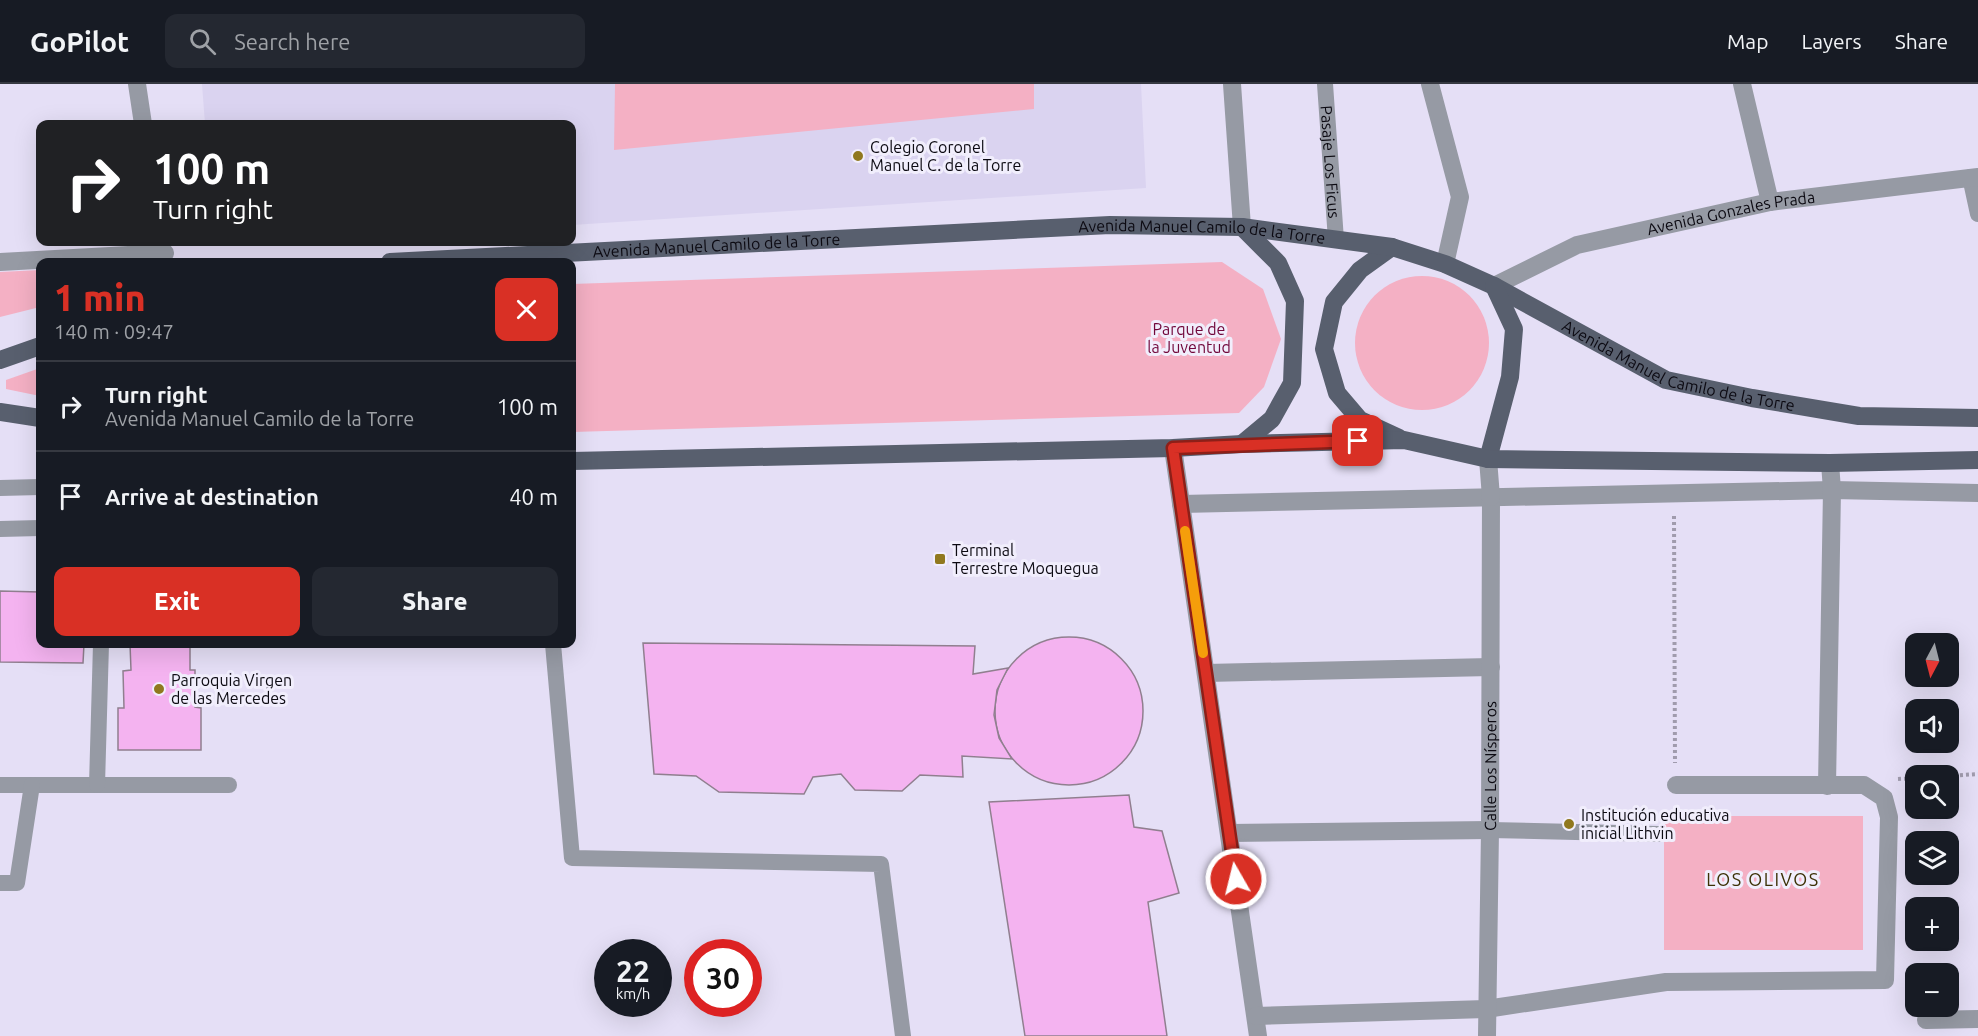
<!DOCTYPE html>
<html lang="en">
<head>
<meta charset="utf-8">
<style>
	:root { --surface:#171b24; --page:#242831; --text:#f1f3f6; --muted:#9ea1a6; --line:#363941; --accent:#d93025 }
	body { margin:0; font-family:Ubuntu,sans-serif; background:var(--page); color:var(--text); height:100vh; display:flex; flex-direction:column; font-size:22px; white-space:nowrap }
	* { box-sizing:border-box; margin:0 }
	p { font-size:20px; color:var(--muted) }
	.icon { flex:none; width:33px; height:33px; fill:none; stroke:currentColor; stroke-width:2; stroke-linecap:round; stroke-linejoin:round }
	.map { position:relative; flex:1; overflow:hidden }
	.drawer { position:absolute; left:36px; top:174px; width:540px; height:390px; display:flex; flex-direction:column; background:var(--surface); border-radius:12px; box-shadow:0 6px 24px #0002 }
	.drawer>* { flex:none }
	.banner { position:absolute; left:36px; top:36px; width:540px; height:126px; border-radius:12px; box-shadow:0 6px 24px #0002; background:#202124; color:#fff; overflow:hidden }
	.needle { width:39px; rotate:187deg }
	.fabs { position:absolute; left:1905px; top:549px; display:grid; gap:12px }
	.fabs a { display:grid; place-items:center; width:54px; height:54px; border-radius:12px; background:var(--surface); box-shadow:0 6px 24px #0002; font-size:30px }
	.speed { position:absolute; left:594px; top:855px; display:flex; gap:12px; font-size:30px; font-weight:700; text-align:center }
	.speed>* { display:grid; place-content:center; width:78px; height:78px; border-radius:50%; background:var(--surface); box-shadow:0 6px 24px #0002; line-height:1 }
	.speed small { font-size:15px; font-weight:400 }
	.speed .limit { border:9px solid #d22; background:#fff; color:#111 }
	.pin { position:absolute; display:grid; place-items:center; width:51px; height:51px; color:#fff; margin:-26px; border-radius:12px; box-shadow:0 3px 9px #0006 }
	.me { position:absolute; width:66px; margin:-33px; rotate:352deg; stroke-linejoin:round; filter:drop-shadow(0 0 4px #0008) }
	.turn { display:flex; align-items:center; gap:21px; height:126px; padding:0 18px; font-size:27px }
	.turn .icon { width:78px; height:78px; stroke-width:2.5 }
	.turn b { display:block; font-size:42px; line-height:51px }
	.round { display:grid; place-items:center; flex:none; width:63px; height:63px; border-radius:12px; background:var(--page) }
	.headline { display:flex; align-items:center; justify-content:space-between; height:102px; padding:0 18px }
	h1 { font-size:36px; font-weight:800; line-height:45px; color:var(--accent) }
	.primary-button { display:flex; gap:12px; margin-top:auto; padding:12px 18px }
	.primary-button a { flex:1; height:69px; border-radius:12px; background:var(--accent); color:#fff; font-size:24px; font-weight:800; line-height:69px; text-align:center }
	.primary-button a+a { background:var(--page); color:var(--text) }
	ul { padding:0; list-style:none }
	li { display:flex; align-items:center; gap:18px; height:90px; padding:0 18px; border-top:2px solid var(--line) }
	li div { flex:1 }
	li b { display:block; font-size:22px }
	li em { font-style:normal }
	header { display:flex; align-items:center; gap:36px; box-sizing:border-box; height:84px; padding:0 30px; background:var(--surface); border-bottom:2px solid var(--line) }
	header strong { font-size:28px }
	nav { display:flex; gap:33px; margin-inline-start:auto; font-size:21px }
	.search { width:420px; height:54px; background:var(--page); display:flex; align-items:center; gap:15px; box-sizing:border-box; padding:0 21px; border-radius:12px; color:var(--muted); font-size:22px }
	.map>svg:first-child { display:block }
	.built { fill:#dad3f0 }
	.green { fill:#f4b0c4 }
	.building { fill:#f4b3f0; stroke:#907f8f; stroke-width:1.5 }
	.lines { fill:none; stroke-linecap:round; stroke-linejoin:round }
	.path { stroke:#a09bad; stroke-width:4; stroke-dasharray:3 3; stroke-linecap:butt }
	.service { stroke:#969aa4; stroke-width:16 }
	.minor { stroke:#969aa4; stroke-width:18 }
	.tertiary { stroke:#969aa4; stroke-width:18 }
	.primary { stroke:#585f6e; stroke-width:18 }
	.route-casing { stroke:#8d1f18; stroke-width:15 }
	.route { stroke:#d93025; stroke-width:10 }
	.slow { stroke:#f59e0b; stroke-width:10 }
	.poi-dot { fill:#90781e; stroke:#f1eefc; stroke-width:2 }
	.labels { text-anchor:middle; stroke-width:6; stroke-linejoin:round; paint-order:stroke }
	.poi-label { font-size:16px; fill:#0c0a12; stroke:#f1eefc; text-anchor:start }
	.street-label { font-size:16px; fill:#0c0a12; stroke:#f1eefc }
	.park-label { font-size:16px; fill:#71073b; stroke:#f1eefc }
	.neighbourhood-label { font-size:18px; letter-spacing:1.5px; fill:#3d3106; stroke:#f1eefc }
</style>
</head>
<body>
<header>
<strong>GoPilot</strong>
<div class="search"><svg class="icon" aria-label="search" viewBox="0 0 24 24"><circle cx="10" cy="10" r="6"/><path d="M15 15l6 6"/></svg>Search here</div>
<nav><a>Map</a><a>Layers</a><a>Share</a></nav>
</header>
<div class="map">
<svg width="1978" height="952" viewBox="0 0 1978 952">
	<rect width="100%" height="100%" fill="#e5dff6"/>
	<polygon class="built" points="202,0 1141,0 1146,104 572,141 572,40 205,40"/>
	<g class="green">
		<polygon points="615,0 1034,0 1034,25 614,66"/>
		<polygon points="1222,178 1263,205 1281,255 1264,303 1239,329 572,348 572,200"/>
		<polygon points="40,186 40,223 0,233 0,188"/>
		<circle cx="1422" cy="259" r="67"/>
		<polygon points="40,284 40,312 6,305 6,296"/>
		<rect x="1664" y="732" width="199" height="134"/>
	</g>
	<g class="building">
		<polygon points="0,507 40,508 40,560 84,560 83,579 0,578"/>
		<circle cx="1069" cy="627" r="74"/>
		<polygon points="643,559 975,562 973,590 1008,584 997,606 994,631 999,654 1012,675 962,672 963,693 920,691 902,707 855,706 841,690 813,693 804,710 719,708 696,692 654,690"/>
		<polygon points="130,560 190,560 190,586 195,586 195,623 201,624 201,666 118,666 118,624 124,624 123,587 131,586"/>
		<polygon points="1129,711 1134,743 1162,747 1179,809 1148,818 1167,952 1025,952 989,718"/>
	</g>
	<g class="lines">
		<g class="path">
			<polyline points="1674,432 1675,679"/>
			<polyline points="1948,692 1978,690"/>
			<polyline points="1898,695 1916,694"/>
		</g>
		<g class="service">
			<path id="s1" d="M1325,0L1336,156"/>
			<polyline points="1970,93 1978,130"/>
			<polyline points="0,404 40,403"/>
			<polyline points="0,445 40,444"/>
			<polyline points="553,560 572,774 881,780 903,952"/>
			<polyline points="0,701 229,701"/>
			<polyline points="97,701 101,560"/>
			<polyline points="1490,746 1658,750"/>
			<polyline points="0,799 17,799 32,701"/>
		</g>
		<g class="minor">
			<polyline points="137,0 143,40"/>
			<polyline points="1232,0 1242,143"/>
			<polyline points="0,178 165,169"/>
			<polyline points="1173,364 1258,952"/>
			<polyline points="1181,420 1832,406 1978,409"/>
			<polyline points="1206,589 1491,583"/>
			<polyline points="1827,702 1832,406 1830,379"/>
			<polyline points="1229,749 1490,746"/>
			<polyline points="1256,932 1486,925 1666,898 1885,896 1889,733 1884,714 1864,701 1676,701"/>
			<polyline points="1926,936 1978,935"/>
			<path id="s2" d="M1487,952L1490,746L1491,413"/>
		</g>
		<g class="tertiary">
			<polyline points="1430,0 1460,113 1445,180"/>
			<polyline points="1742,0 1770,118"/>
			<path id="s3" d="M1494,202L1577,161L1770,118L1978,93"/>
			<polyline points="1488,375 1491,413"/>
		</g>
		<g class="primary">
			<polyline points="1392,163 1360,186 1334,218 1324,265 1337,309 1360,336 1399,354"/>
			<path id="s4" d="M390,178L1110,141L1242,143L1392,163L1445,180L1494,202L1666,296L1752,314L1859,332L1978,334"/>
			<polyline points="0,276 40,262"/>
			<polyline points="0,328 40,334"/>
			<polyline points="1242,360 1272,335 1292,299 1295,217 1278,179 1242,143"/>
			<polyline points="1488,375 1510,293 1514,245 1494,202"/>
			<polyline points="572,377 1173,364 1242,360 1404,356 1488,375 1830,379 1978,376"/>
		</g>
	</g>
	<g class="lines">
		<g class="route-casing">
			<polyline id="route" points="1236,795 1173,364 1358,357"/>
		</g>
		<use href="#route" class="route"/>
		<polyline class="slow" points="1185,447 1203,569"/>
	</g>
	<g class="poi-dot">
		<circle cx="858" cy="72" r="6"/>
		<rect x="934" y="469" width="12" height="12" rx="3"/>
		<circle cx="159" cy="605" r="6"/>
		<circle cx="1569" cy="740" r="6"/>
	</g>
	<g class="labels">
		<g class="poi-label">
			<text x="870" y="69">Colegio Coronel<tspan x="870" dy="18">Manuel C. de la Torre</tspan></text>
			<text x="952" y="472">Terminal<tspan x="952" dy="18">Terrestre Moquegua</tspan></text>
			<text x="171" y="602">Parroquia Virgen<tspan x="171" dy="18">de las Mercedes</tspan></text>
			<text x="1581" y="737">Institución educativa<tspan x="1581" dy="18">inicial Lithvin</tspan></text>
		</g>
		<g class="street-label">
			<text dy="6" stroke="none"><textPath href="#s1" startOffset="78">Pasaje Los Ficus</textPath></text>
			<text dy="6" stroke="none"><textPath href="#s3" startOffset="250">Avenida Gonzales Prada</textPath></text>
			<text dy="6" stroke="none"><textPath href="#s4" startOffset="813">Avenida Manuel Camilo de la Torre</textPath></text>
			<text dy="6" stroke="none"><textPath href="#s4" startOffset="327">Avenida Manuel Camilo de la Torre</textPath></text>
			<text dy="6" stroke="none"><textPath href="#s4" startOffset="1317">Avenida Manuel Camilo de la Torre</textPath></text>
			<text dy="6" stroke="none"><textPath href="#s2" startOffset="270">Calle Los Nísperos</textPath></text>
		</g>
		<g class="park-label">
			<text x="1189" y="251">Parque de<tspan x="1189" dy="18">la Juventud</tspan></text>
		</g>
		<g class="neighbourhood-label">
			<text x="1763" y="802">LOS OLIVOS</text>
		</g>
	</g>
</svg>
<div class="fabs">
<a><svg class="needle" viewBox="-14 -14 28 28"><path d="M0-13l5 13h-10z" fill="#e53935"/><path d="M0 13l5-13h-10z" fill="#9ea1a6"/></svg></a>
<a><svg class="icon" aria-label="sound" viewBox="0 0 24 24"><path d="M4 9h4l5-4v14l-5-4H4zM17 9q2 3 0 6"/></svg></a>
<a><svg class="icon" aria-label="search" viewBox="0 0 24 24"><circle cx="10" cy="10" r="6"/><path d="M15 15l6 6"/></svg></a>
<a><svg class="icon" aria-label="layers" viewBox="0 0 24 24"><path d="M12 4l9 5-9 5-9-5zM3 14l9 5 9-5"/></svg></a>
<a>+</a>
<a>−</a>
</div>
<div class="speed"><div>22<small>km/h</small></div><div class="limit">30</div></div>
<div class="pin" style="left:1358px;top:357px;background:#d93025"><svg class="icon" aria-label="arrive" viewBox="0 0 24 24"><path d="M6 21V4h12l-3 4 3 4H6"/></svg></div>
<svg class="me" style="left:1236px;top:795px" viewBox="-20 -20 40 40"><circle r="17" fill="#d93025" stroke="#fff" stroke-width="3"/><path d="M0-11L8 9 0 5-8 9z" fill="#fff"/></svg>
<div class="banner">
<div class="turn"><svg class="icon" aria-label="right" viewBox="0 0 24 24"><path d="M7 20v-9h11M14 6l5 5-5 5"/></svg><div><b>100 m</b>Turn right</div></div>
</div>
<section class="drawer">
<div class="headline"><div><h1>1 min</h1><p>140 m · 09:47</p></div><a class="round" style="background:#d93025;color:#fff"><svg class="icon" aria-label="close" viewBox="0 0 24 24"><path d="M6 6l12 12M18 6L6 18"/></svg></a></div>
<ul>
<li><svg class="icon" aria-label="right" viewBox="0 0 24 24"><path d="M7 20v-9h11M14 6l5 5-5 5"/></svg><div><b>Turn right</b><p>Avenida Manuel Camilo de la Torre</p></div><em>100 m</em></li>
<li><svg class="icon" aria-label="arrive" viewBox="0 0 24 24"><path d="M6 21V4h12l-3 4 3 4H6"/></svg><div><b>Arrive at destination</b></div><em>40 m</em></li>
</ul>
<div class="primary-button"><a>Exit</a><a>Share</a></div>
</section>
</div>
</body>
</html>
